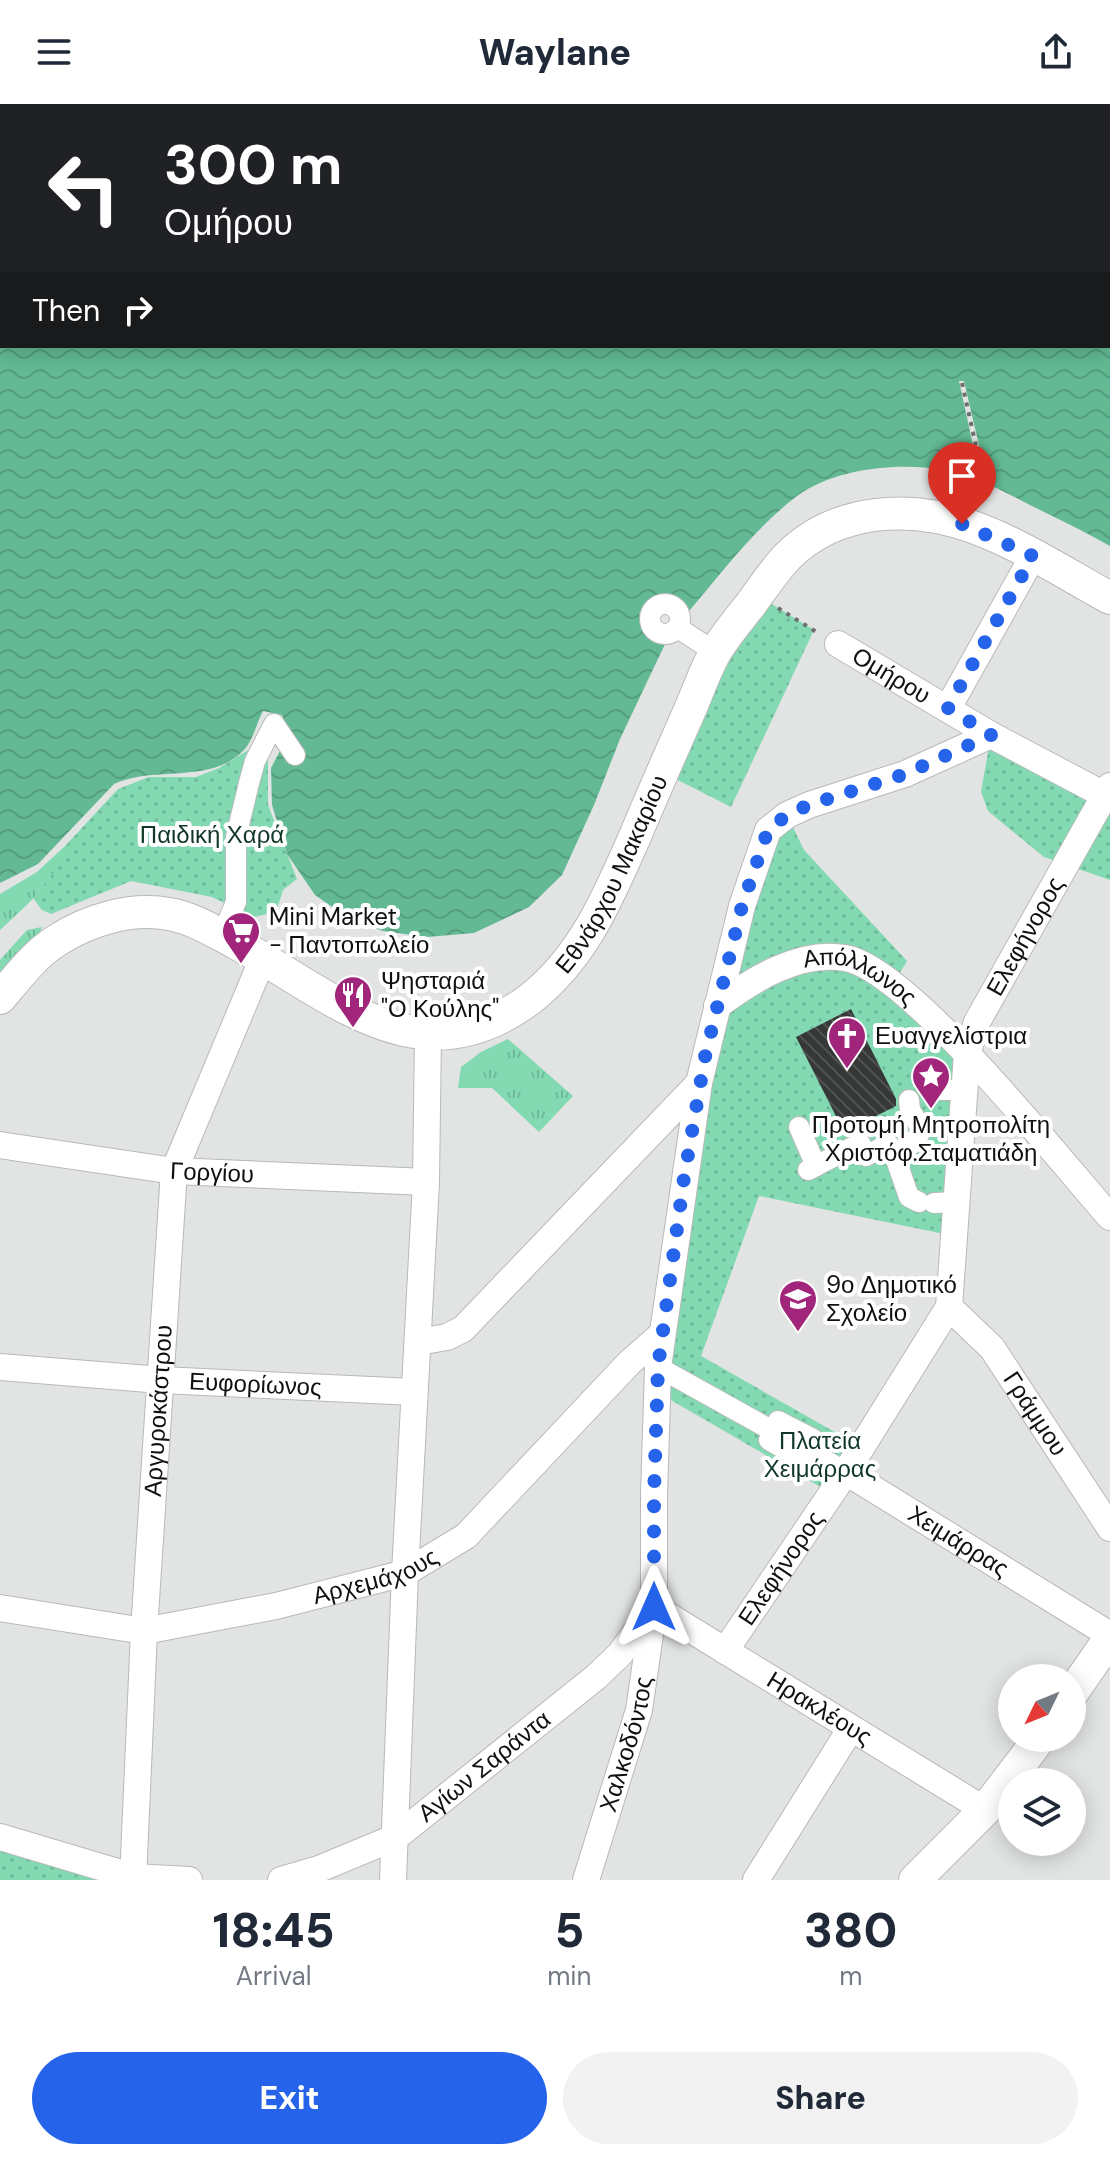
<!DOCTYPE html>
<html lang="en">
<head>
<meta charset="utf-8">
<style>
	:root { --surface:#fff; --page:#f2f2f3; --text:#1f2937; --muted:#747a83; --accent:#2563eb }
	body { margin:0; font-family:"DM Sans",sans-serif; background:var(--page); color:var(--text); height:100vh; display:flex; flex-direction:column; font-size:30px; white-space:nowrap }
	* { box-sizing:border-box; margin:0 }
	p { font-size:26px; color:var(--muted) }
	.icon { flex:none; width:44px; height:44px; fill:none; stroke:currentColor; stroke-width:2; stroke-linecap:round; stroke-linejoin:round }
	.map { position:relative; height:1776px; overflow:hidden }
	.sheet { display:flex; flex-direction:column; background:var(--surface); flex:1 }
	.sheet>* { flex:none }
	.guide { position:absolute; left:0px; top:0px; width:1110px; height:244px; box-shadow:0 4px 20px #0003; background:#202124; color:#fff; overflow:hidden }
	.needle { width:52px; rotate:227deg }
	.controls { position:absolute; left:998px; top:1560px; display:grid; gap:16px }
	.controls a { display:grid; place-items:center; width:88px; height:88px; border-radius:50%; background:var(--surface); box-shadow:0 4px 20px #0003; font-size:40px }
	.pin { position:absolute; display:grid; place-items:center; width:68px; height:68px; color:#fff; margin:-82px -34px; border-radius:50% 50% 50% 0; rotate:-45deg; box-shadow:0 0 8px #0007 }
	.pin .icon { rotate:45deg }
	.me { position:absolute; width:88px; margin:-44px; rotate:0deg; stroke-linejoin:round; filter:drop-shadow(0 0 6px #0008) }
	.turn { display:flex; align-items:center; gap:28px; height:168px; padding:0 32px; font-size:36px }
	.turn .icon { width:104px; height:104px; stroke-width:2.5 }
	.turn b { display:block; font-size:56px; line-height:68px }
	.then { display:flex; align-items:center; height:76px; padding:0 32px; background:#0003; gap:16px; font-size:30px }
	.eta { display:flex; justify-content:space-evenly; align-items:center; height:136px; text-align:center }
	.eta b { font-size:48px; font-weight:800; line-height:56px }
	.button { display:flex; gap:16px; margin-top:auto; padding:16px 32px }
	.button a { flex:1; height:92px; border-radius:48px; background:var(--accent); color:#fff; font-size:32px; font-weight:800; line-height:92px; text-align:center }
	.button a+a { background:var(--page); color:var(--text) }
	header { display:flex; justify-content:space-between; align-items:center; height:104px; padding:0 32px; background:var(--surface); font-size:36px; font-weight:800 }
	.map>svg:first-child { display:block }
	.grass { fill:url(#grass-tufts) }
	.park { fill:url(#park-dots) }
	.water { fill:url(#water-waves); fill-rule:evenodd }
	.pier { fill:#e1e4e2 }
	.building { fill:url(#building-back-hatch) }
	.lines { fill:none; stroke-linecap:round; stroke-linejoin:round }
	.pedestrian-casing { stroke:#b7bab8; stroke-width:22 }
	.minor-casing { stroke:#b7bab8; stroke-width:28 }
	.tertiary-casing { stroke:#b7bab8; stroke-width:34 }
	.path { stroke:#6e706f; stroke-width:4; stroke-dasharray:4 6; stroke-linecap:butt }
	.pedestrian { stroke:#fff; stroke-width:20 }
	.minor { stroke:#fff; stroke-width:26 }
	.tertiary { stroke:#fff; stroke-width:32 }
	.route { stroke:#2563eb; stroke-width:14; stroke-dasharray:0 25.2 }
	.labels { text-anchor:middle; stroke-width:8; stroke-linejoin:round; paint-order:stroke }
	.street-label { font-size:24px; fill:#0f100f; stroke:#fff }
	.park-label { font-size:24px; fill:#103727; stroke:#fff }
	.poi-label { font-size:24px; fill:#0f100f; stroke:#fff; text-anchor:start }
</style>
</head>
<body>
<header><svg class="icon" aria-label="menu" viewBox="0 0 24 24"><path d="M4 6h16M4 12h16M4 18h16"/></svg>Waylane<svg class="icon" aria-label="share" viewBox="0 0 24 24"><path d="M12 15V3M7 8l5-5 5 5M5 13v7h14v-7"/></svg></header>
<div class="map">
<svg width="1110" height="1776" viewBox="0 0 1110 1776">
	<defs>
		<pattern id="grass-tufts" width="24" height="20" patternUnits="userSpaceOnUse" patternTransform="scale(2)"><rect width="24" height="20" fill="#82d9b2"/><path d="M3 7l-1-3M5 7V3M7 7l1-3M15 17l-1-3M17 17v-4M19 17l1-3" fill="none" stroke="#6fb998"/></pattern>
		<pattern id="park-dots" width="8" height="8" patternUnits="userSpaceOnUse" patternTransform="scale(2)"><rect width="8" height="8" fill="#82d9b2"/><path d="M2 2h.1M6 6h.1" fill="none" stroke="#6fb998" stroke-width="1.8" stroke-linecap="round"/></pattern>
		<pattern id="water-waves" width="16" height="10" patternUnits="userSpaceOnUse" patternTransform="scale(2)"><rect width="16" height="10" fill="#62b993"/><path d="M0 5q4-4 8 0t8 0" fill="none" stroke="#549e7e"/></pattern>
		<pattern id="building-back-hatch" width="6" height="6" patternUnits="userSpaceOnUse" patternTransform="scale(2)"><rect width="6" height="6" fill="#363837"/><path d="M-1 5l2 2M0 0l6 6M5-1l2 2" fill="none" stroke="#505151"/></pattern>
	</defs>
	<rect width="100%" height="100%" fill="#e1e4e2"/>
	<g class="grass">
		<path d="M66,741C66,743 66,752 66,754C59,773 16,811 0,826V790L37,768Z"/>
		<polygon points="42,823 40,829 0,869 0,856 27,826"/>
		<polygon points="508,935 573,992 539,1028 492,984 458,984 461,963 481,948"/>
	</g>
	<g class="park">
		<polygon points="757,491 814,526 731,703 662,668"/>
		<polygon points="991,631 1110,694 1110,776 1044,753 988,707 981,688"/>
		<polygon points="250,645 268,657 268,701 297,775 283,786 276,808 254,813 212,793 131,777 51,810 42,806 33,794 66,754 66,741 118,685 149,673 196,673 219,664"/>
		<polygon points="787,711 804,746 907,857 893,880 967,950 954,1132 759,1092 701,1252 861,1343 831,1389 657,1288 717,902"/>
		<polygon points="0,1733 133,1776 0,1776"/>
	</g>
	<path class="water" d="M0,0H1110V442C1087,429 1063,417 1040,406C1009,390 978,373 944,366C898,358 836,364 797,392C755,424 723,467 689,507L668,494C633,501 642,524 666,538L620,635L594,701L562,771L529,803L474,829L427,833L383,827L345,812L315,791L287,750L272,701L271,664L282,643L299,653L282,611L263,607C257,618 253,636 244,646C211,681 154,661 114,680L38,760L0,779ZM2,2H1108V242H2Z"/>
	<polygon class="pier" points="959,277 964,277 988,380 981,378"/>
	<polygon class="building" points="851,905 896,995 896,1002 844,1028 796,933"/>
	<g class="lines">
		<g class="pedestrian-casing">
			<g id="pedestrian">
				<circle cx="665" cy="515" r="15"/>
				<polyline points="678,524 715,548"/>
				<polyline points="222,831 236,798 236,733 249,679 255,657 274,620 295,651"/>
				<polyline points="937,986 964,986"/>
				<polyline points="799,1023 816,1062"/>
				<polyline points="894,1050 909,1093 919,1098"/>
				<polyline points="808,1066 860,1039 866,1052 888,1040 894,1050 912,1040 922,1026 910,1006 909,996"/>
				<polyline points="934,1099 956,1098"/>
				<polyline points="658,1263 773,1327"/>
				<polygon points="778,1317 813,1335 802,1355 769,1336"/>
				<polyline points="807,1346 846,1368"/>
			</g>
		</g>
		<g class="minor-casing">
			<g id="minor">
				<path id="s1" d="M838,540L991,631L1110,694"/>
				<polyline points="948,604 1033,452"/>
				<path id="s2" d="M717,902C752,876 799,846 845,854C908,864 1062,1059 1110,1113"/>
				<path id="s3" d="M0,1041L174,1067L426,1078"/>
				<path id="s4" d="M949,1203L992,1244L1110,1424"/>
				<polyline points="418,1238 447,1233 463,1225 699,979"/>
				<path id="s5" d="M0,1263L161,1276L414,1288"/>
				<path id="s6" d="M846,1368L1110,1531"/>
				<path id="s7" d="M654,1503L985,1706"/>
				<path id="s8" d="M0,1504L144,1527L276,1502L405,1469L466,1432L629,1259L662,1230"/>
				<path id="s9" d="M725,1547L846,1368L949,1203L967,950L977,918L1110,682"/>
				<polyline points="0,1733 134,1773 189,1776"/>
				<path id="s10" d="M133,1776L144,1527L174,1067L263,854"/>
				<path id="s11" d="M281,1776L319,1765L396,1733L596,1573L620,1550L652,1506"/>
				<polyline points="393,1776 405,1469 426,1078 428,931"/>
				<path id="s12" d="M586,1776L639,1606L654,1503V1391L658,1263L699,979L742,802L768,726L787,711L809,701L905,670L991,631"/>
				<polyline points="756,1776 851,1624"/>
			</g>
		</g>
		<g class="tertiary-casing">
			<g id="tertiary">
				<path id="s13" d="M0,894C17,874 34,851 56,837C88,816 131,803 169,810C193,814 215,828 236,839C334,893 420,978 530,895C584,853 609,791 636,730C653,689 671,649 689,608C698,588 705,566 716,547C726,531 739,515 751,500C762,485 774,467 787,453C836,404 910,400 973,423C1020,440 1066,470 1110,494"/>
				<polyline points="1072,1589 1110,1534"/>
				<polyline points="915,1776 985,1706 1040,1634"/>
			</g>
		</g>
		<g class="path">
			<polyline points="962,279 985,382 981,398"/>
			<polyline points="778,504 818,529"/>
		</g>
		<use href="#pedestrian" class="pedestrian"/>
		<use href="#minor" class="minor"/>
		<use href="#tertiary" class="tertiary"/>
	</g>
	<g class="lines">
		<polyline class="route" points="654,1503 654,1391 658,1263 684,1074 705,953 742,802 768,726 787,711 809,701 905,670 991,631 948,604 1033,452 962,420"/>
	</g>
	<defs>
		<g id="supermarket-pin" transform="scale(2)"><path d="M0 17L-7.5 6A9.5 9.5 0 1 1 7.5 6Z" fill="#a1267b" stroke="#fff"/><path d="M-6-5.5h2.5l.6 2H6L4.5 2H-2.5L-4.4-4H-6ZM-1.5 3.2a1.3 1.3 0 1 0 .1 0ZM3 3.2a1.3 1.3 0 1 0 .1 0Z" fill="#fff"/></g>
		<g id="restaurant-pin" transform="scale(2)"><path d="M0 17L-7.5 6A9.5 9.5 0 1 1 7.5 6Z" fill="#a1267b" stroke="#fff"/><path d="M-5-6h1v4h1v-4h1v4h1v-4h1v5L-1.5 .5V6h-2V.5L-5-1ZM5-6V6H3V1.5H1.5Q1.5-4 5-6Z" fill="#fff"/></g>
		<g id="church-pin" transform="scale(2)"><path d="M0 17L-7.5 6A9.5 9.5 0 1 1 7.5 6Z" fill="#a1267b" stroke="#fff"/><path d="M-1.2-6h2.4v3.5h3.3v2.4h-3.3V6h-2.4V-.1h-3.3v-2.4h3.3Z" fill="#fff"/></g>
		<g id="sight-pin" transform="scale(2)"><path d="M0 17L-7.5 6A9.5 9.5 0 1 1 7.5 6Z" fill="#a1267b" stroke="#fff"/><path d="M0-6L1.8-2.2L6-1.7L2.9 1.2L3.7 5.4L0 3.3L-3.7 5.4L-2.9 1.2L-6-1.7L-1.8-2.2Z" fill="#fff"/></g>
		<g id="school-pin" transform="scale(2)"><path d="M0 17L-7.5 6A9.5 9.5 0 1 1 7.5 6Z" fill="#a1267b" stroke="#fff"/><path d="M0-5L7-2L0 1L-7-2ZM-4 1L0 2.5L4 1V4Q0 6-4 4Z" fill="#fff"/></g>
	</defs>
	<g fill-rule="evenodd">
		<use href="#supermarket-pin" x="241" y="827"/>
		<use href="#restaurant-pin" x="353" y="891"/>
		<use href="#church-pin" x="847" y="932"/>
		<use href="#sight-pin" x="931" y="972"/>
		<use href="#school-pin" x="798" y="1195"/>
	</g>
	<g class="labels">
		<g class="street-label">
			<text dy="8" stroke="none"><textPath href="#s1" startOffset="62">Ομήρου</textPath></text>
			<text dy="8" stroke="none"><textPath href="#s13" startOffset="748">Εθνάρχου Μακαρίου</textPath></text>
			<text dy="8" stroke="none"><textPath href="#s9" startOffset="796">Ελεφήνορος</textPath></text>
			<text dy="8" stroke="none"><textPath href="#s2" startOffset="160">Απόλλωνος</textPath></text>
			<text dy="8" stroke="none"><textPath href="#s3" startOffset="214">Γοργίου</textPath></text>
			<text dy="8" stroke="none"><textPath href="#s5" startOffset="256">Ευφορίωνος</textPath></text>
			<text dy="8" stroke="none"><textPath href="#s10" startOffset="470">Αργυροκάστρου</textPath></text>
			<text dy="8" stroke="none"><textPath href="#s4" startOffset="138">Γράμμου</textPath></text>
			<text dy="8" stroke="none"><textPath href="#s6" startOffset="132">Χειμάρρας</textPath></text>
			<text dy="8" stroke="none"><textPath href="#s9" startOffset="100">Ελεφήνορος</textPath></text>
			<text dy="8" stroke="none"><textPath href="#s8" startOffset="384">Αρχεμάχους</textPath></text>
			<text dy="8" stroke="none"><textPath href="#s7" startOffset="194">Ηρακλέους</textPath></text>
			<text dy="8" stroke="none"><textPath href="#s12" startOffset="142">Χαλκοδόντος</textPath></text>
			<text dy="8" stroke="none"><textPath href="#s11" startOffset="236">Αγίων Σαράντα</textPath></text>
		</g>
		<g class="park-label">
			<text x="212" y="739">Παιδική Χαρά</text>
			<text x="820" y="1345">Πλατεία<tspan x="820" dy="28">Χειμάρρας</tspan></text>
		</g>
		<g class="poi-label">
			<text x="269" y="821">Mini Market<tspan x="269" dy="28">- Παντοπωλείο</tspan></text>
			<text x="381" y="885">Ψησταριά<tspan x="381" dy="28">"Ο Κούλης"</tspan></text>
			<text x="875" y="940">Ευαγγελίστρια</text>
			<text x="931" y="1029" text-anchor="middle">Προτομή Μητροπολίτη<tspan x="931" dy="28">Χριστόφ.Σταματιάδη</tspan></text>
			<text x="826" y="1189">9ο Δημοτικό<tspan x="826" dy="28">Σχολείο</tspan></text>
		</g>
	</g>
</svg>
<div class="controls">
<a><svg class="needle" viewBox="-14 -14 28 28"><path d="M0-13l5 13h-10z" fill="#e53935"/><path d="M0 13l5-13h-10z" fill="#747a83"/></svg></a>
<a><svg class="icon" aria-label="layers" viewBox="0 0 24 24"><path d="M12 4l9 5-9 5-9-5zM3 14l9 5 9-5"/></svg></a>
</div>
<div class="pin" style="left:962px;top:420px;background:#d93025"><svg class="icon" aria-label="arrive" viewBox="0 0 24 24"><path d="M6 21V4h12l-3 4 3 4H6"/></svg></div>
<svg class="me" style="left:654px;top:1503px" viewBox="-20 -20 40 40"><path d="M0-17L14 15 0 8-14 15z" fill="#2563eb" stroke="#fff" stroke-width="4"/></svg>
<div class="guide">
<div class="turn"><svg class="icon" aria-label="left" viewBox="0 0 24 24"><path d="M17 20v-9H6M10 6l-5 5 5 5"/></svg><div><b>300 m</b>Ομήρου</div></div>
<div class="then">Then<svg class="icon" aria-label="right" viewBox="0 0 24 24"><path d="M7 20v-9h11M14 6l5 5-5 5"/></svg></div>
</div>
</div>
<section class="sheet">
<div class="eta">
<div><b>18:45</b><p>Arrival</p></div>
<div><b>5</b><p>min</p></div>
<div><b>380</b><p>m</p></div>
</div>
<div class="button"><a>Exit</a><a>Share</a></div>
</section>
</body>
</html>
